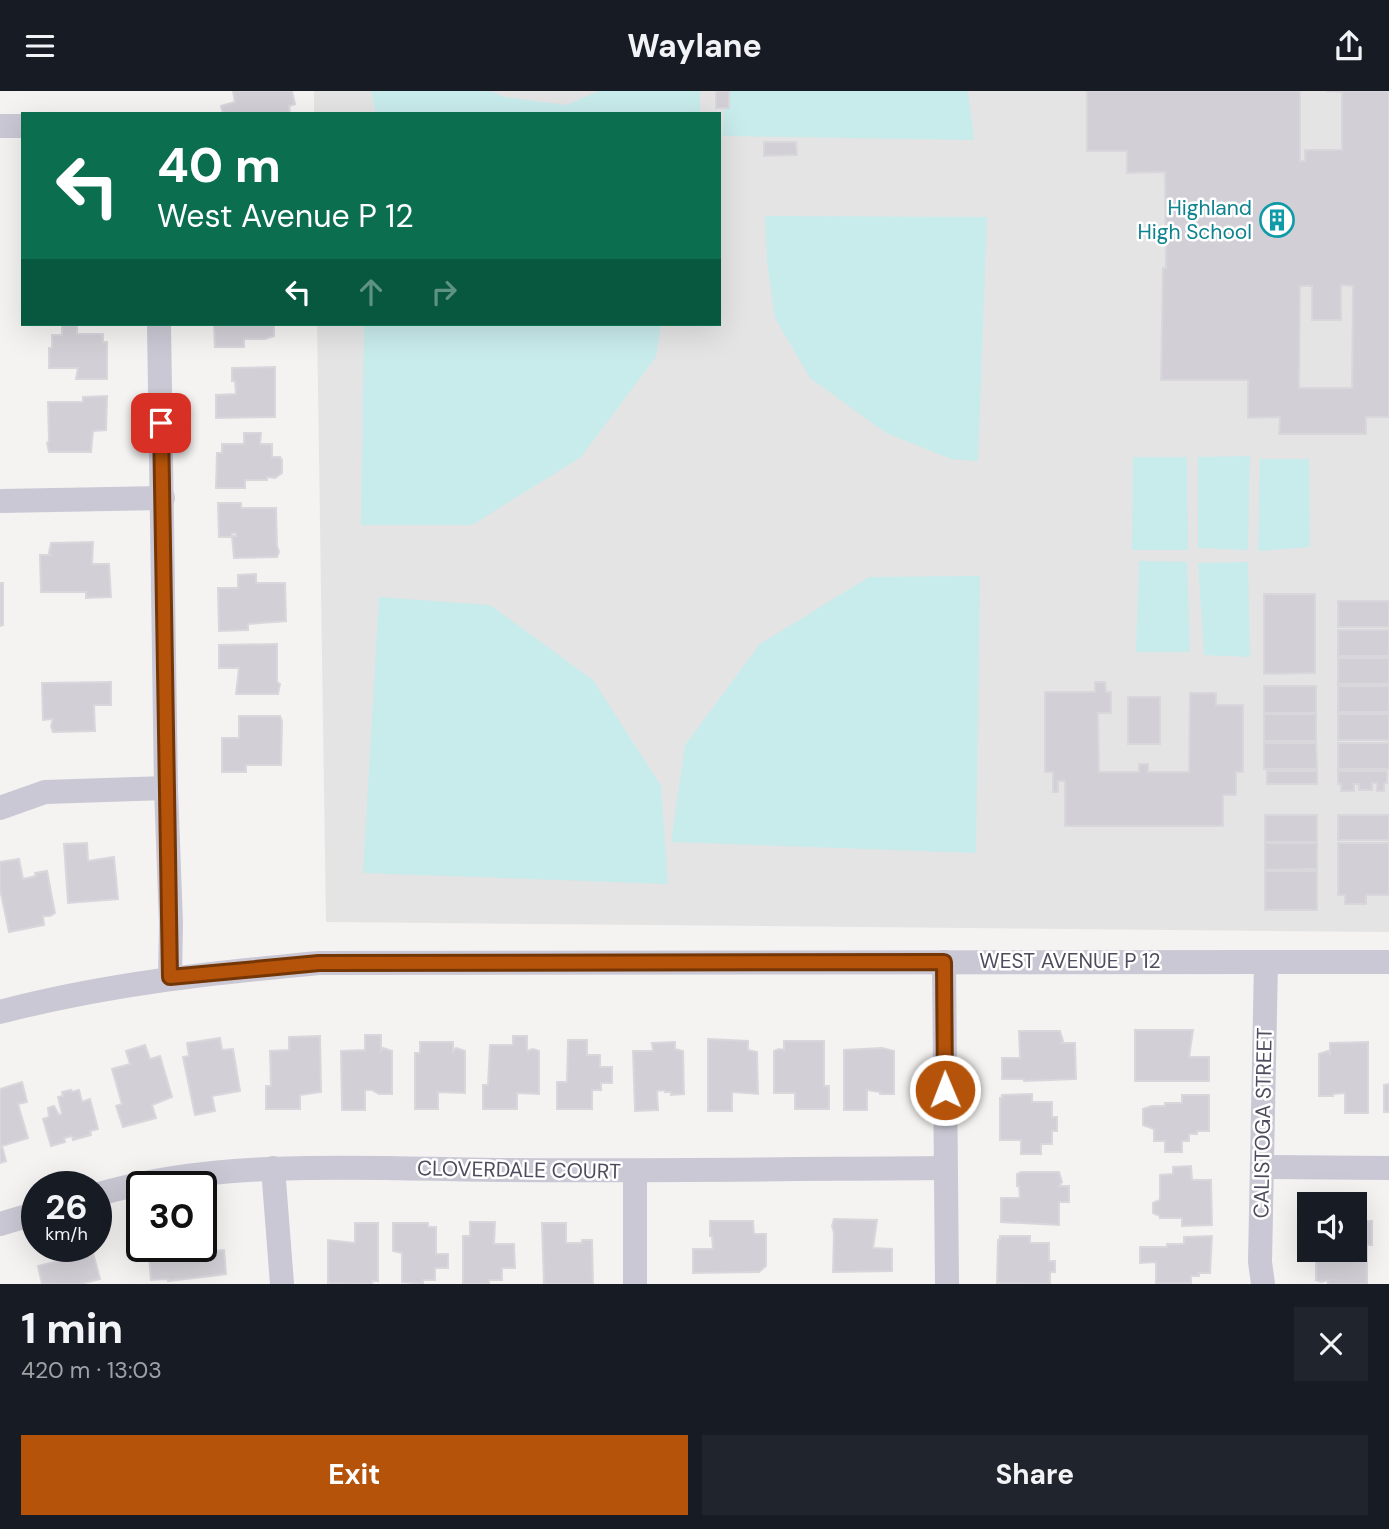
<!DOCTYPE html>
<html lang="en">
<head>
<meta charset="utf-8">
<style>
	:root { --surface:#171b24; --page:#20242c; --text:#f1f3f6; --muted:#9ea1a6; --accent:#b45309 }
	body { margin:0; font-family:"DM Sans",sans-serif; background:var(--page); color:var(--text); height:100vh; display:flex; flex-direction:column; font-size:26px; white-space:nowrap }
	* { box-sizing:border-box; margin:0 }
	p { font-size:23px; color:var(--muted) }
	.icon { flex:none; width:38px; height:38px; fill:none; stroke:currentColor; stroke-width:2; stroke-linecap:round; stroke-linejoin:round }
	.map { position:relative; height:1193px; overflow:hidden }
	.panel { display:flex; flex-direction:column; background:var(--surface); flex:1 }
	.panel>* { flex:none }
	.top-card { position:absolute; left:21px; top:21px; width:700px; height:214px; border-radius:0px; box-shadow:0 7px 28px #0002; background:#0b6e4f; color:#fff; overflow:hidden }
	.controls { position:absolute; left:1297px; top:1101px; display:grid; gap:14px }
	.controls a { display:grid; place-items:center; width:70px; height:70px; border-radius:0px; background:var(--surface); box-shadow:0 7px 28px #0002; font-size:35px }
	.speed { position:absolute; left:21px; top:1080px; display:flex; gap:14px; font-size:35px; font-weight:700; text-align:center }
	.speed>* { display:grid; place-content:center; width:91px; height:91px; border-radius:50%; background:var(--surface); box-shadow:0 7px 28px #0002; line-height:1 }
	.speed small { font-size:18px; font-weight:400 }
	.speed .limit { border:4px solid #111; border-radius:10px; background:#fff; color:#111 }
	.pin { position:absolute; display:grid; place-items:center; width:60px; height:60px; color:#fff; margin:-30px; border-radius:14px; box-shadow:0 4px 10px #0006 }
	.me { position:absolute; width:77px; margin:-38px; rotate:359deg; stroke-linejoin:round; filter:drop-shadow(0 0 5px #0008) }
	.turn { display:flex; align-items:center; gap:24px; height:147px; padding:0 21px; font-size:32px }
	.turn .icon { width:91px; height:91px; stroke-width:2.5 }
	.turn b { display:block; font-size:49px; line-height:60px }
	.lanes { display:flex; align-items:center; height:66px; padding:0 21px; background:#0003; justify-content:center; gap:35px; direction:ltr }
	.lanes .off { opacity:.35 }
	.round { display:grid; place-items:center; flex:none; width:74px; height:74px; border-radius:0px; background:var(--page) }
	.headline { display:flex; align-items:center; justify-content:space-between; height:119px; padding:0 21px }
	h1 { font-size:42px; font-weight:700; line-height:52px }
	.cta { display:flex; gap:14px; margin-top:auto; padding:14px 21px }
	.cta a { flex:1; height:80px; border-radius:0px; background:var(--accent); color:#fff; font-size:28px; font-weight:700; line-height:80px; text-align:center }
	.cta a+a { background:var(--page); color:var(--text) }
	header { display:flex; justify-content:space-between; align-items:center; height:91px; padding:0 21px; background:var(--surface); font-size:32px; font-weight:700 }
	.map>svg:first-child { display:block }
	.education { fill:#e5e4e4 }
	.green { fill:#c8ebeb }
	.building { fill:#d2d0d6; stroke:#d9d7dc; stroke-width:2; fill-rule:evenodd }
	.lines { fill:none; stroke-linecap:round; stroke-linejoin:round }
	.minor { stroke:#c9c8d4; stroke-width:24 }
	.route-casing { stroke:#753606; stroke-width:18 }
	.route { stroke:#b45309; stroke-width:12 }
	.labels { text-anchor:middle; stroke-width:5; stroke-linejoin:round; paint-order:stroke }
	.culture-label { font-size:21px; fill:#0d838f; stroke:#fff; text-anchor:end }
	.street-label { font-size:21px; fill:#4e4c5d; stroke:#fff }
</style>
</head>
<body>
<header><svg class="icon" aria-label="menu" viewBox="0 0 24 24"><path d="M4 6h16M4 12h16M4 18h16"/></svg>Waylane<svg class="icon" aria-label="share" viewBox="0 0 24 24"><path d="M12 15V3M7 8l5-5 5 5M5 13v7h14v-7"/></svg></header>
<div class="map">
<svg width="1389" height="1193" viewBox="0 0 1389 1193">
	<rect width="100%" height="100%" fill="#f4f3f2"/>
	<polygon class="education" points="314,0 1389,0 1389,841 326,831 317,233 719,233 719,23 314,23"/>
	<g class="green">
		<polygon points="371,0 491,0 505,6 566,14 599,0 700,0 700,23 376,23"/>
		<polygon points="724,0 968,0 974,49 723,45"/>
		<polygon points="765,125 987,126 978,370 951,368 886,342 810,287 775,227 767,171"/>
		<polygon points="364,233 661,233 656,266 581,366 472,434 361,434"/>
		<polygon points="1250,365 1248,459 1198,457 1198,366"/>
		<polygon points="1133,366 1187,366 1188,459 1132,459"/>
		<polygon points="1260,368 1309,368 1310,456 1258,460"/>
		<polygon points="1139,470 1187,471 1190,561 1136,561"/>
		<polygon points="1248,471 1250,566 1204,564 1198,472"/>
		<polygon points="980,485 976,762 671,751 685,654 760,553 869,486"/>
		<polygon points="379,506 490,514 593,589 661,695 668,793 363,782"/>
	</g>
	<g class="building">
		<polygon points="233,0 292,0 295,13 289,15 290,23 223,23 221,15 235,11"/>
		<rect x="716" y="0" width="13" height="17"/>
		<path d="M1087,0H1300V70H1305V59H1342V1L1326,0H1389V326H1366V343H1279L1280,326L1248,327V289H1161L1163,177H1166L1165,81L1127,82V60H1087ZM1341,194L1353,195L1352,297H1299L1300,195H1312V229H1341Z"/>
		<polygon points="764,51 796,51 797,64 764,65"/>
		<polygon points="62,233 77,233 77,243 103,243 103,251 107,251 107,288 76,288 78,277 49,277 49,257 52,257 52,244 62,244"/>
		<polygon points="214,233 271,233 274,235 274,245 265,248 244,248 244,256 215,256"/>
		<polygon points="275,276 275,326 216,327 216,304 236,303 235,290 232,290 232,277"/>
		<polygon points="107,305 106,339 93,340 91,361 49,361 47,352 49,350 48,311 83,311 83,306"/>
		<polygon points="244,342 261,342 260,353 272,353 272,366 280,366 282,369 282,382 275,387 267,386 267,389 245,389 245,397 216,397 217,362 222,362 222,353 244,353"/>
		<polygon points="218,412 241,412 241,417 276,417 277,455 279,461 277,466 234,467 232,445 236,445 236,442 232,442 232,446 219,446"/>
		<polygon points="93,451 92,473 109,473 111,506 86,507 86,501 41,501 40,464 51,464 49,462 51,452"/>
		<polygon points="256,483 256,492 285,492 286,530 248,533 248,539 219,540 218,497 238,497 238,484"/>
		<polygon points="0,492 3,492 3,534 0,535"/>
		<polygon points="1264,503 1315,503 1315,582 1264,583"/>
		<rect x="1338" y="510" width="51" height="26"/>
		<rect x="1338" y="539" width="51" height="26"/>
		<polygon points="277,553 277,591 280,593 278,603 236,603 239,577 219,577 219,554"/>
		<rect x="1338" y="567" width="51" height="26"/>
		<polygon points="111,591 111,614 94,614 95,640 53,641 51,635 53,628 43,629 42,592"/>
		<polygon points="1095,591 1105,591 1106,601 1111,601 1111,622 1098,622 1099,681 1139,681 1139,673 1148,673 1148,681 1189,681 1190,602 1216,602 1216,614 1243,614 1243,681 1236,681 1236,704 1223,704 1223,735 1065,735 1065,690 1058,690 1058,701 1053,701 1053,681 1045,681 1045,601 1095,601"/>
		<rect x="1264" y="595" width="52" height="27"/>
		<rect x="1338" y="595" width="51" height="26"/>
		<rect x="1128" y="606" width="32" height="47"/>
		<rect x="1264" y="623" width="52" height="27"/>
		<rect x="1338" y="623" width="51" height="26"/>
		<polygon points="239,625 280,625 282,630 281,674 246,674 246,681 222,681 222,647 239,647"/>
		<polygon points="1264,652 1316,652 1317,678 1264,678"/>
		<rect x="1338" y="652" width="51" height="26"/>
		<rect x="1267" y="680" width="50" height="13"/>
		<polygon points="1338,680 1387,680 1387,692 1384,692 1384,700 1377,700 1377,692 1372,692 1372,699 1359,699 1359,693 1354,693 1354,700 1341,700 1341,693 1338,693"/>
		<rect x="1265" y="724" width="52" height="27"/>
		<rect x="1338" y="724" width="51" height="25"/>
		<polygon points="87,752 88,770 114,766 118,808 68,812 64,753"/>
		<polygon points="1265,752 1317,752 1317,778 1265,779"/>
		<polygon points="1338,752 1389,752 1389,804 1366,804 1366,813 1345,813 1345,804 1338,804"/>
		<polygon points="19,768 23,788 36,785 35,782 47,780 55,822 50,825 43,825 44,834 9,841 0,798 0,771"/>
		<rect x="1265" y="780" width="52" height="39"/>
		<polygon points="1135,939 1193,939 1189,966 1209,966 1209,990 1135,990"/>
		<polygon points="1019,940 1060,940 1063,950 1061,952 1075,952 1076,988 1024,990 1024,988 1002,988 1002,967 1020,967"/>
		<polygon points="365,944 381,944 381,960 383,957 392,960 392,1003 379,1003 372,999 365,999 365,1019 342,1019 341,960 365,959"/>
		<polygon points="320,945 321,1001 300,1004 300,1018 266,1018 266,995 271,995 270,960 289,959 289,946"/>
		<polygon points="513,945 527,945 527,960 533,958 539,960 539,1003 517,1002 517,1018 483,1018 483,994 488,994 490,954 513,954"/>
		<polygon points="220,947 222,959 233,958 240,1000 212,1005 215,1020 195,1024 183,966 189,965 187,952"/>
		<polygon points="708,948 748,950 748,959 757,961 758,1003 732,1001 732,1020 708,1020"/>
		<polygon points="568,949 587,949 587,964 600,964 600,976 612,976 612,992 601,992 601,999 592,999 592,1018 557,1018 557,991 567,991"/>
		<polygon points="784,950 824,950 824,995 829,995 829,1018 795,1018 795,1002 774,1002 774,960 779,958 784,959"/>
		<polygon points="420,951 453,951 453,961 456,957 465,960 465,1002 438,1001 438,1018 415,1018 415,962 420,962"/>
		<polygon points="675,951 675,958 683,960 684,1003 671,1004 671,1001 665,1001 664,999 657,1000 658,1019 635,1020 633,960 653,960 652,952"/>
		<polygon points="1368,951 1368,1022 1345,1022 1345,1002 1333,1003 1333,1005 1319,1005 1319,963 1328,960 1330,963 1330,952"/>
		<polygon points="145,954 150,968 160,965 172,1006 152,1014 156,1027 123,1036 116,1015 122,1013 112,978 130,973 126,960"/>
		<polygon points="882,957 894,960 894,1003 880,1003 880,1001 867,999 867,1019 844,1019 844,959"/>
		<polygon points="22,991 27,1011 18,1013 28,1047 2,1055 6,1070 0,1072 0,998"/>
		<polygon points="1389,993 1389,1021 1384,1021 1384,994"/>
		<polygon points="71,999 72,1001 79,999 82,1011 90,1008 98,1038 90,1040 91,1044 73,1049 72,1045 64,1047 65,1051 51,1055 43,1028 49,1026 48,1017 54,1015 59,1024 62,1023 58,1006 63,1005 62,1001"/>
		<polygon points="1032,1003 1032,1011 1052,1011 1052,1026 1057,1026 1057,1040 1052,1040 1052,1053 1041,1053 1041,1063 1021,1063 1021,1049 1000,1049 1000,1007 1002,1007 1002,1004"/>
		<polygon points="1182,1004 1209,1004 1209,1040 1197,1040 1197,1043 1189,1043 1189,1050 1182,1050 1182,1061 1165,1061 1165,1050 1154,1050 1154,1038 1143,1034 1143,1018 1152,1015 1165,1015 1165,1012 1182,1012"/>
		<polygon points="1191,1075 1192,1089 1211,1089 1212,1134 1182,1135 1182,1127 1160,1127 1160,1125 1153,1122 1153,1112 1160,1109 1160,1084 1173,1083 1173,1076"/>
		<polygon points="1021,1081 1059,1081 1062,1091 1059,1095 1069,1095 1069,1111 1059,1111 1059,1134 1001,1131 1001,1107 1020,1107 1019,1095 1017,1095 1017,1083"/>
		<polygon points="834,1128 877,1129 873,1157 892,1158 892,1180 833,1181 834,1142 832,1135"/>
		<polygon points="710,1130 753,1130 754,1143 766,1143 766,1175 759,1181 693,1182 693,1158 713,1158 712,1145 710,1145"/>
		<polygon points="1354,1130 1372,1130 1372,1154 1367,1154 1367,1193 1328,1193 1328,1189 1321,1191 1316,1189 1316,1158 1354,1158"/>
		<polygon points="470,1131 495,1131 494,1153 514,1153 515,1177 502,1177 502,1189 489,1189 489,1193 463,1193 463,1145 470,1145"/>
		<polygon points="355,1132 378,1132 378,1190 372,1190 372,1193 328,1192 328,1149 355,1152"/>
		<polygon points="393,1132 428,1132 428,1136 436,1136 436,1163 448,1163 448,1177 435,1177 435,1189 423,1189 423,1193 402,1191 402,1162 393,1160"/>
		<polygon points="542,1132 566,1132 566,1152 582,1152 582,1149 592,1149 593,1193 544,1193"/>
		<polygon points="205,1134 204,1160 224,1159 226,1183 168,1190 168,1188 151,1189 148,1155 201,1155 201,1135"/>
		<polygon points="1000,1145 1030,1145 1030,1152 1049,1152 1049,1170 1055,1170 1055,1181 1050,1181 1050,1193 997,1192 998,1149 1000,1149"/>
		<polygon points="1212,1145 1210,1182 1199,1182 1199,1185 1191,1185 1191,1192 1156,1192 1156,1171 1140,1172 1140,1156 1167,1156 1167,1153 1184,1153 1184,1146"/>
		<polygon points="93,1162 100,1188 80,1193 42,1193 38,1175"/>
	</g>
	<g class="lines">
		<g class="minor">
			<polyline points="0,35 23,35"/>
			<polyline points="159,233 166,697 171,833 170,886"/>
			<polyline points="0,410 163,407"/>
			<polyline points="0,717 45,701 166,697"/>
			<polyline points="944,871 947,1193"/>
			<path d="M0,921C106,893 211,882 319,872L1389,871"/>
			<polyline points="1263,1076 1389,1077"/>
			<polyline points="273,1077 282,1193"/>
			<polyline points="635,1080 635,1193"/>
			<path d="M96,1104C224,1066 373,1078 506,1079C653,1080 799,1078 945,1077"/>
			<polyline points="0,1133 37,1122"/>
			<polyline points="1263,1193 1260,1171 1266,871"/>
		</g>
	</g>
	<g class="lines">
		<g class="route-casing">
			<polyline id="route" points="161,332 170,886 319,872 944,871 945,999"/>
		</g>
		<use href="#route" class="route"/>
	</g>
	<defs>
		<g id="building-ring" transform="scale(1.75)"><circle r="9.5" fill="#fff" stroke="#0f9aa8" stroke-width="1.5"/><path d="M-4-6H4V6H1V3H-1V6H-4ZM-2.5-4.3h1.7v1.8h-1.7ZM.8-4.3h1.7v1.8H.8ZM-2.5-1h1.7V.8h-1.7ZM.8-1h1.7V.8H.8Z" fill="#0f9aa8"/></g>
	</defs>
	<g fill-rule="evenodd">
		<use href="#building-ring" x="1277" y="129"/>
	</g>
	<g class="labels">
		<g class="culture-label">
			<text x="1252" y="124">Highland<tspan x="1252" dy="24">High School</tspan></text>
		</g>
		<g class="street-label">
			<text x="1070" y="877">WEST AVENUE P 12</text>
			<text transform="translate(1263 1032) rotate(-89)" y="7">CALISTOGA STREET</text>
			<text transform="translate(519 1079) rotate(1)" y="7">CLOVERDALE COURT</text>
		</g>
	</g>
</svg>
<div class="controls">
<a><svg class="icon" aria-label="sound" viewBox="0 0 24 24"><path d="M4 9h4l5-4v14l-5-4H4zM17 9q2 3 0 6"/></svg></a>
</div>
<div class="speed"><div>26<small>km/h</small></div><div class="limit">30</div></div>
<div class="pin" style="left:161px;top:332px;background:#d93025"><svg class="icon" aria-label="arrive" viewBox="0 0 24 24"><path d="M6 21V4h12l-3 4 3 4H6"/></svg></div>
<svg class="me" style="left:945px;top:999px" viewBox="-20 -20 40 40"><circle r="17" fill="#b45309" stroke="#fff" stroke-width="3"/><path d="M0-11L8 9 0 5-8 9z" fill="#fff"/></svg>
<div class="top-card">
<div class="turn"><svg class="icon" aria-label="left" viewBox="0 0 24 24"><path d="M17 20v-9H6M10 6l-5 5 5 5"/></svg><div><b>40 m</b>West Avenue P 12</div></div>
<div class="lanes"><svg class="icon" aria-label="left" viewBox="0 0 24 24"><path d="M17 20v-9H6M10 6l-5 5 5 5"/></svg><svg class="icon off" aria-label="ahead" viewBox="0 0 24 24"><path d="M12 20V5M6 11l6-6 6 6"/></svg><svg class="icon off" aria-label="right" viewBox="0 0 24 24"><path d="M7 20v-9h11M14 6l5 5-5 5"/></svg></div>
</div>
</div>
<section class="panel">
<div class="headline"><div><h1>1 min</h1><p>420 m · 13:03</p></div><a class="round"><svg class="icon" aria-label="close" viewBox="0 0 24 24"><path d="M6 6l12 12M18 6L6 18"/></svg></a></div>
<div class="cta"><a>Exit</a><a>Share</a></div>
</section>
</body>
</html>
